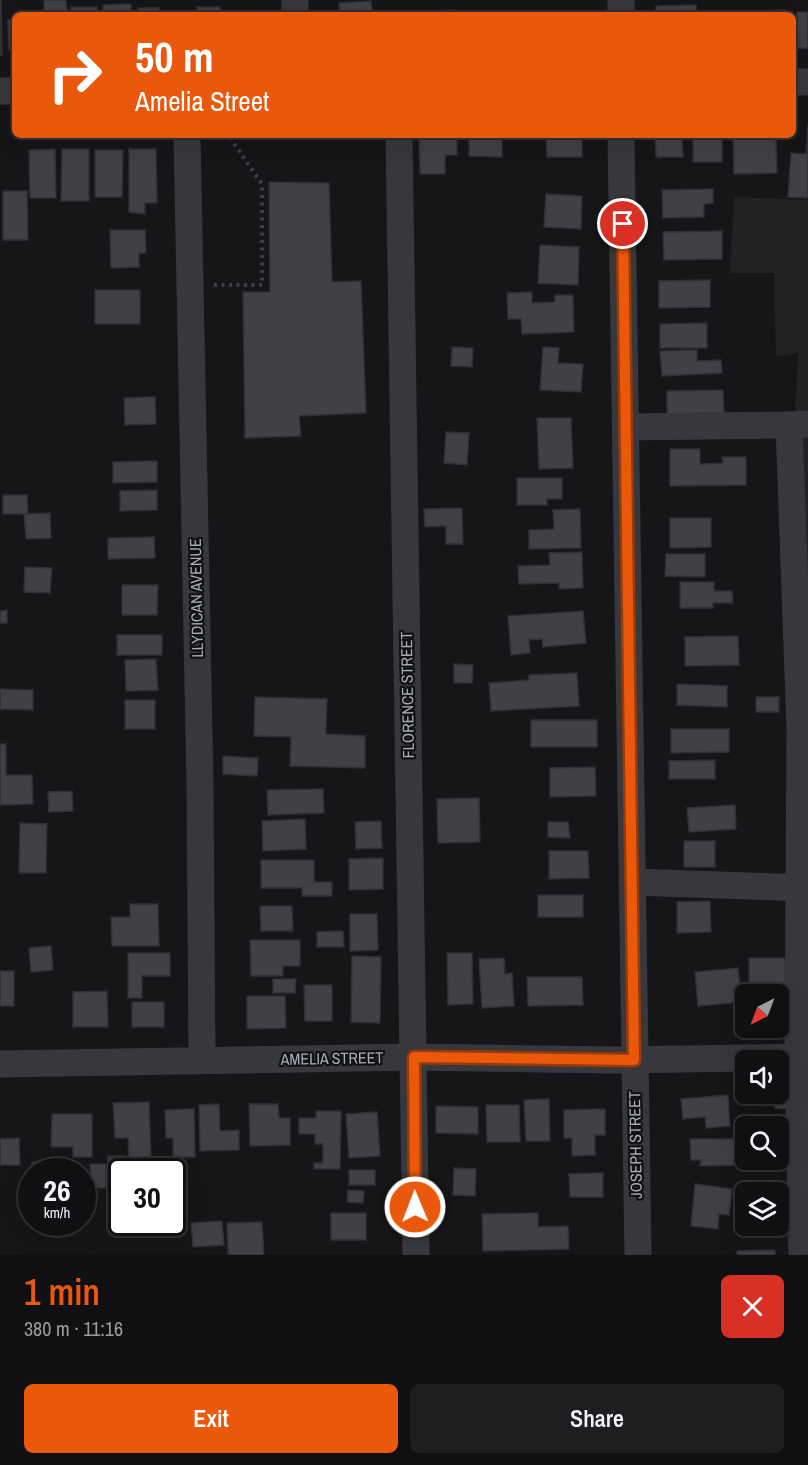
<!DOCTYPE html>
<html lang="en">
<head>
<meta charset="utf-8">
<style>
	:root { --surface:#101012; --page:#1e1e20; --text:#f1f3f6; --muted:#9c9d9f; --line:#303032; --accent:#ea580c }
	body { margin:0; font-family:"Archivo Narrow",sans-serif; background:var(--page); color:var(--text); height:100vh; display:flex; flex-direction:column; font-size:22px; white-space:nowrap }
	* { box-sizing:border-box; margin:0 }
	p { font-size:20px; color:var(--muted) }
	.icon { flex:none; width:33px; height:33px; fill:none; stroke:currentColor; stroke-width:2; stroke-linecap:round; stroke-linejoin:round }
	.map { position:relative; height:1255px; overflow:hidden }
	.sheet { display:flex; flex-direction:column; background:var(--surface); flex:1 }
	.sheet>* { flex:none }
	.guide { position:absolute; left:12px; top:12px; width:784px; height:126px; border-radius:9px; box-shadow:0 6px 24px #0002,0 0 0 2px var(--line); background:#ea580c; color:#fff; overflow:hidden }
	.needle { width:39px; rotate:222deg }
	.controls { position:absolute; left:735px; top:984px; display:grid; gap:12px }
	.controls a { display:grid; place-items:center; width:54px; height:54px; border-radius:9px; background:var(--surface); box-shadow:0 6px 24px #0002,0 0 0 2px var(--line); font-size:30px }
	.speed { position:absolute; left:18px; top:1158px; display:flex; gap:12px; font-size:30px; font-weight:700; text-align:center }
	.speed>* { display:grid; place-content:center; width:78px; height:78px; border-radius:50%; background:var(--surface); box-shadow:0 6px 24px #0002,0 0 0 2px var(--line); line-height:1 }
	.speed small { font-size:15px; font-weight:400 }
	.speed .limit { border:3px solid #111; border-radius:9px; background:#fff; color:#111 }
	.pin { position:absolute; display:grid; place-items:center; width:51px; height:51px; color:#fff; margin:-26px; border:3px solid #fff; border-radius:50%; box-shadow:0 2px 6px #0007 }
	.me { position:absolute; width:66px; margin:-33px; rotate:359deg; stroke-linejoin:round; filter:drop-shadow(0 0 4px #0008) }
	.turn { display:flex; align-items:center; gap:21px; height:126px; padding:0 24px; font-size:27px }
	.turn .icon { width:78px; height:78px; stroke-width:2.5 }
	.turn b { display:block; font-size:42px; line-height:51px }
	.round { display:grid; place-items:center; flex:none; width:63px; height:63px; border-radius:9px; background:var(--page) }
	.head { display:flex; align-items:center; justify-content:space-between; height:102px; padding:0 24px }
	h1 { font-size:36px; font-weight:600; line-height:45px; color:var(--accent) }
	.cta { display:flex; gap:12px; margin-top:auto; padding:12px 24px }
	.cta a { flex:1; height:69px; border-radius:9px; background:var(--accent); color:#fff; font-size:24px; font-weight:600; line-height:69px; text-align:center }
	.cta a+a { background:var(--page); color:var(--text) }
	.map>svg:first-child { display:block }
	.built { fill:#222225 }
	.building { fill:#404145; stroke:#303034; stroke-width:1.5 }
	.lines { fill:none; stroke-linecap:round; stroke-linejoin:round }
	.path { stroke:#3d3f44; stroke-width:4; stroke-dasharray:3 4.5; stroke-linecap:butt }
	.minor { stroke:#37383d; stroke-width:27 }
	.route-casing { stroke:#983908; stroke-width:15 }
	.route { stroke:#ea580c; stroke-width:10 }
	.labels { text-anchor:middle; stroke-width:4.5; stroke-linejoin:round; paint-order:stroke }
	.street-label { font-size:16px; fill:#a8adb8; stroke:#111113 }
</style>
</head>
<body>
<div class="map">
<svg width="808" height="1255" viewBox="0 0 808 1255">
	<rect width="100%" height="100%" fill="#161618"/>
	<polygon class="built" points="734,197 808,200 808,1031 794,433 798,353 776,356 774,273 730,273"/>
	<g class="building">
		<polygon points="0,0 1,0 2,55 0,55"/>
		<polygon points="44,0 66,0 67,15 44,15"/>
		<polygon points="371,1 372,15 340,15 339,3"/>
		<polygon points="131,4 131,15 103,15 103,5"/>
		<polygon points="696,5 696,15 656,15 656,6"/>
		<polygon points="71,7 97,7 98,15 71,15"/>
		<polygon points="197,7 220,7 221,15 197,15"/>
		<rect x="138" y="8" width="21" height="7"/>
		<polygon points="455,10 456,15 427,15 427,12"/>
		<polygon points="785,10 785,15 762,15 762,11"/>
		<polygon points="797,12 808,12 808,48 798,48"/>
		<polygon points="15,19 15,50 9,50 8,20"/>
		<polygon points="808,125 808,198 788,197 791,153 806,154"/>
		<polygon points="419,135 457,135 457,155 445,155 445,174 420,174"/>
		<polygon points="469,135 502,135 502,157 469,156"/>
		<polygon points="546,135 582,135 582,157 547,157"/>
		<polygon points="655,135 682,135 683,157 656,157"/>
		<rect x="693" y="135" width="29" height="27"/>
		<polygon points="776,136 777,173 734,174 733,137"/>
		<polygon points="55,149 56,198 30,198 29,150"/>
		<polygon points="62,149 89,149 89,201 61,201"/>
		<polygon points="129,149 156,149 157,203 145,203 145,214 129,212"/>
		<polygon points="95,150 123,150 122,197 95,197"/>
		<polygon points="269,182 329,183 332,282 361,281 366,413 299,416 301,436 245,438 243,292 270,292"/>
		<polygon points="713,189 713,203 704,204 704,217 663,218 662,190"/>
		<polygon points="3,191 27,191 28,240 3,240"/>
		<polygon points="546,194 582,196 581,229 544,227"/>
		<polygon points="110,230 145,230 146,253 139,253 139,267 111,268"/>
		<polygon points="722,231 722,259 664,260 663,232"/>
		<polygon points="540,245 579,247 578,285 538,283"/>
		<polygon points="710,280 710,307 659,308 659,281"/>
		<rect x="95" y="290" width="45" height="34"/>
		<polygon points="532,292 532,303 555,302 555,295 573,295 574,332 522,334 521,319 508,319 507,293"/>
		<polygon points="707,323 707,348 660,348 660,324"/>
		<polygon points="452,347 473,348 472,367 451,366"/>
		<polygon points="543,347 559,348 558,363 583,364 581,392 540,390"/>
		<polygon points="697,350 697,361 721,360 722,373 662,376 660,351"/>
		<polygon points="723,390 724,415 667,416 667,391"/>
		<polygon points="155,397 156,424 125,425 124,398"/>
		<polygon points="537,418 571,418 573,468 539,469"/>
		<polygon points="446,432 469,433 467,465 444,463"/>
		<polygon points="670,449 700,449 700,464 723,463 722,457 746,457 746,485 670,486"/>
		<polygon points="157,461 157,482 113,483 113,462"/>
		<polygon points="517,478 562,478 562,499 547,499 547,505 517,505"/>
		<polygon points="157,490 157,510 120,511 120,491"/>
		<polygon points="3,495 27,495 28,514 3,514"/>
		<polygon points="462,508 463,544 446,544 446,526 425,527 424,509"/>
		<polygon points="580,509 581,548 529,549 529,530 554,529 553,510"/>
		<polygon points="50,513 51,538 26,539 24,514"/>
		<polygon points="670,518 711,518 711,547 670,548"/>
		<polygon points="154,537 155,558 108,559 108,538"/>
		<polygon points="582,552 583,588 559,589 559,583 519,584 518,566 550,565 549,553"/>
		<polygon points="666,554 705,554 705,577 665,576"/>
		<polygon points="25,567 52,568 50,593 24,592"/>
		<polygon points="680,582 714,582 714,591 732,591 733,603 713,603 713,608 680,608"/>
		<polygon points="122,585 158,585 157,615 122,615"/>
		<polygon points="7,610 7,623 0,623 0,611"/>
		<polygon points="583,611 586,643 543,647 542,639 529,640 530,653 511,655 508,616"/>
		<rect x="117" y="635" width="45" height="20"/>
		<polygon points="738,636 739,665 685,666 685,637"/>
		<polygon points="156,659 158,690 126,691 125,660"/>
		<polygon points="454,664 473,665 472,683 454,683"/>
		<polygon points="577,673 579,706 491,711 489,683 529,680 529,675"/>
		<polygon points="677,684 727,686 727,707 677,705"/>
		<polygon points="0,689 33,690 33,710 0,709"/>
		<polygon points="255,697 327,699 326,734 365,736 365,768 290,766 291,737 254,736"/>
		<rect x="756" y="697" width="23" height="15"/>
		<rect x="125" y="700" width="30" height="29"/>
		<rect x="531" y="720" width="66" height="27"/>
		<polygon points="671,729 729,729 729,752 671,753"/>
		<polygon points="0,744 6,744 6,775 32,775 33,804 0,805"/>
		<polygon points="223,756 258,758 257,776 223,774"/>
		<polygon points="715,760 715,779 669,779 669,761"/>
		<polygon points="595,767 596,796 550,797 550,768"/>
		<polygon points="323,789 324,813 268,815 267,790"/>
		<polygon points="72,791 73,811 49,812 48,792"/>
		<polygon points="479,798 480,842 438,843 437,799"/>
		<polygon points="735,805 736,829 689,832 687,808"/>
		<polygon points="305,819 306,849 263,851 262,821"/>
		<polygon points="381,821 382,848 356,849 355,822"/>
		<polygon points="548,822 568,822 570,838 548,837"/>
		<polygon points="20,823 47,824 46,873 19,873"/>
		<rect x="684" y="841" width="31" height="26"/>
		<polygon points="549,851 588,851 589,878 549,879"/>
		<polygon points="383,858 383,889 349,890 349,859"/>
		<polygon points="261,860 314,860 314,882 332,882 332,896 302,896 302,888 261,888"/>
		<rect x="538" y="895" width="45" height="22"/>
		<polygon points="710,901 711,932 677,933 677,902"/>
		<polygon points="130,904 158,904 159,946 112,946 111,917 130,917"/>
		<polygon points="260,906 292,906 293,931 261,931"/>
		<polygon points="350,914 377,914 378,950 350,951"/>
		<polygon points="343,931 344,947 317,947 317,932"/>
		<polygon points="250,940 300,940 300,966 283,966 283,976 251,976"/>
		<polygon points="51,946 53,970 31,972 29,948"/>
		<polygon points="128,953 170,953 170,976 142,976 142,998 128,998"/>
		<polygon points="447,953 472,953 473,1004 448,1005"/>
		<polygon points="352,956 381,957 380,1023 351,1022"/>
		<polygon points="504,958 505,974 512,973 514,1006 482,1008 479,959"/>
		<polygon points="749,958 785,958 786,1000 778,1000 778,994 749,994"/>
		<polygon points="738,968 742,1002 698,1006 695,972"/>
		<rect x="0" y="971" width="14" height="35"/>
		<polygon points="527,977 582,977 583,1005 528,1006"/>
		<polygon points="273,979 296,979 295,993 273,993"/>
		<polygon points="304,985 332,985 332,1021 305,1021"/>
		<polygon points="107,991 108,1027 73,1027 73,992"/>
		<polygon points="247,996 285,996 286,1028 247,1029"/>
		<rect x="132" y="1002" width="32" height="25"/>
		<polygon points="778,1086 795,1086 795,1109 775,1108 775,1094 778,1094"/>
		<polygon points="728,1095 730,1126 706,1128 705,1117 683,1119 681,1099"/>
		<polygon points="549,1099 550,1141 526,1141 524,1100"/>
		<polygon points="149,1102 151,1157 129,1158 128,1138 115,1138 113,1103"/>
		<polygon points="219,1104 220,1131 239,1130 239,1150 200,1151 199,1105"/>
		<polygon points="249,1104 278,1104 279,1118 290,1118 290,1145 250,1146"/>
		<polygon points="486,1105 519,1105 520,1142 487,1142"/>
		<polygon points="436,1106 478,1107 478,1134 436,1133"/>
		<polygon points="194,1109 195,1157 173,1157 173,1138 166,1138 165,1110"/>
		<polygon points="605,1109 605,1135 595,1135 595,1155 572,1156 572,1138 564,1138 564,1110"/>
		<polygon points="316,1111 341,1111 340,1169 314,1169 314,1163 323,1163 323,1144 315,1144 315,1134 299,1134 299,1118 316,1118"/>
		<polygon points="377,1112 380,1156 349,1158 346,1114"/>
		<polygon points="52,1114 92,1114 92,1157 73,1157 73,1147 51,1147"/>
		<polygon points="19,1138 20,1165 0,1165 0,1139"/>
		<polygon points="690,1139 742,1139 742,1165 700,1166 701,1160 691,1160"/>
		<polygon points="778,1148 788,1149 787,1168 767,1167 767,1160 778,1160"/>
		<polygon points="108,1156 125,1156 125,1172 122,1172 122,1186 108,1186"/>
		<polygon points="32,1162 45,1162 46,1172 32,1172"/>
		<polygon points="90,1164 106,1164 106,1188 91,1188"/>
		<polygon points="454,1168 476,1169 475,1196 453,1195"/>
		<rect x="349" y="1170" width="26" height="15"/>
		<polygon points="603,1173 603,1197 570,1197 569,1174"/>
		<polygon points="695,1184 732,1189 729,1215 719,1214 718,1229 691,1226"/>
		<polygon points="348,1190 364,1191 363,1203 347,1202"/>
		<rect x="331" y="1213" width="35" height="27"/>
		<polygon points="538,1213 538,1227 568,1226 569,1249 483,1251 482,1214"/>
		<polygon points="222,1221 224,1245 193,1247 191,1223"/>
		<polygon points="262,1222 264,1255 228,1255 227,1223"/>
		<polygon points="775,1250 775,1255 737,1255 737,1251"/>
	</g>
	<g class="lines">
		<polyline class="path" points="214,285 262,285 262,184 228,135"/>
		<g class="minor">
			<polyline points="295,0 295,15"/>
			<polyline points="621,0 621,15"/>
			<polyline points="794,82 808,82"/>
			<polyline points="0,91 15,91"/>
			<polyline points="187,135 200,784 202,1060"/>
			<polyline points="399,135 416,1255"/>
			<polyline points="621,135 638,1255"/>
			<polyline points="626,427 789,425"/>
			<polyline points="632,882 808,888"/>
			<polyline points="0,1064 414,1057 616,1060 808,1057"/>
			<polyline points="802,1255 798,1057 800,728 789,425 808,424"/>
		</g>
	</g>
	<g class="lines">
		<g class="route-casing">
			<polyline id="route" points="415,1207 414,1057 634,1060 623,224"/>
		</g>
		<use href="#route" class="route"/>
	</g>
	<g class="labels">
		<g class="street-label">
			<text transform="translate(196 598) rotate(-91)" y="6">LLYDICAN AVENUE</text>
			<text transform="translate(407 695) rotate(-91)" y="6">FLORENCE STREET</text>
			<text transform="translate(332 1058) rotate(-1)" y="6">AMELIA STREET</text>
			<text transform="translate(635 1145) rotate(-91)" y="6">JOSEPH STREET</text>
		</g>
	</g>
</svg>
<div class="controls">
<a><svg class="needle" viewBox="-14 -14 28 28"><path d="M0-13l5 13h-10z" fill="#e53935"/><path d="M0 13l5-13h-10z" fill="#9c9d9f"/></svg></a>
<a><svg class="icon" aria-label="sound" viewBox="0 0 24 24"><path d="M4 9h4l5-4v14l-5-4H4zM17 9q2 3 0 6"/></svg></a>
<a><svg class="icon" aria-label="search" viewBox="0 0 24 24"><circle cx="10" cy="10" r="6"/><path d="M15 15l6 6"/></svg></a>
<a><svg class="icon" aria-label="layers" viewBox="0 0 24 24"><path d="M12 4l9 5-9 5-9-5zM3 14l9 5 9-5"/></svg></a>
</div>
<div class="speed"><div>26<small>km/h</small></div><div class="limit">30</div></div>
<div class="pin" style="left:623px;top:224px;background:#d93025"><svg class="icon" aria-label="arrive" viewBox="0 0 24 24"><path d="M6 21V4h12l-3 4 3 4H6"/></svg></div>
<svg class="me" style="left:415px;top:1207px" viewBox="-20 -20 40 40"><circle r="17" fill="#ea580c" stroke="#fff" stroke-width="3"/><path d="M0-11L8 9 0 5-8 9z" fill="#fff"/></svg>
<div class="guide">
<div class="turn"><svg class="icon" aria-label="right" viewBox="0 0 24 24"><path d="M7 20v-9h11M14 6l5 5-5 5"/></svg><div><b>50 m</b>Amelia Street</div></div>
</div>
</div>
<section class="sheet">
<div class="head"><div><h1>1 min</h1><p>380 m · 11:16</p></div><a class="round" style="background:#d93025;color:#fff"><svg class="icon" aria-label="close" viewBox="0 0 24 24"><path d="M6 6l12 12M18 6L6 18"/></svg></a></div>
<div class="cta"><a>Exit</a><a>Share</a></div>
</section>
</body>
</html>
